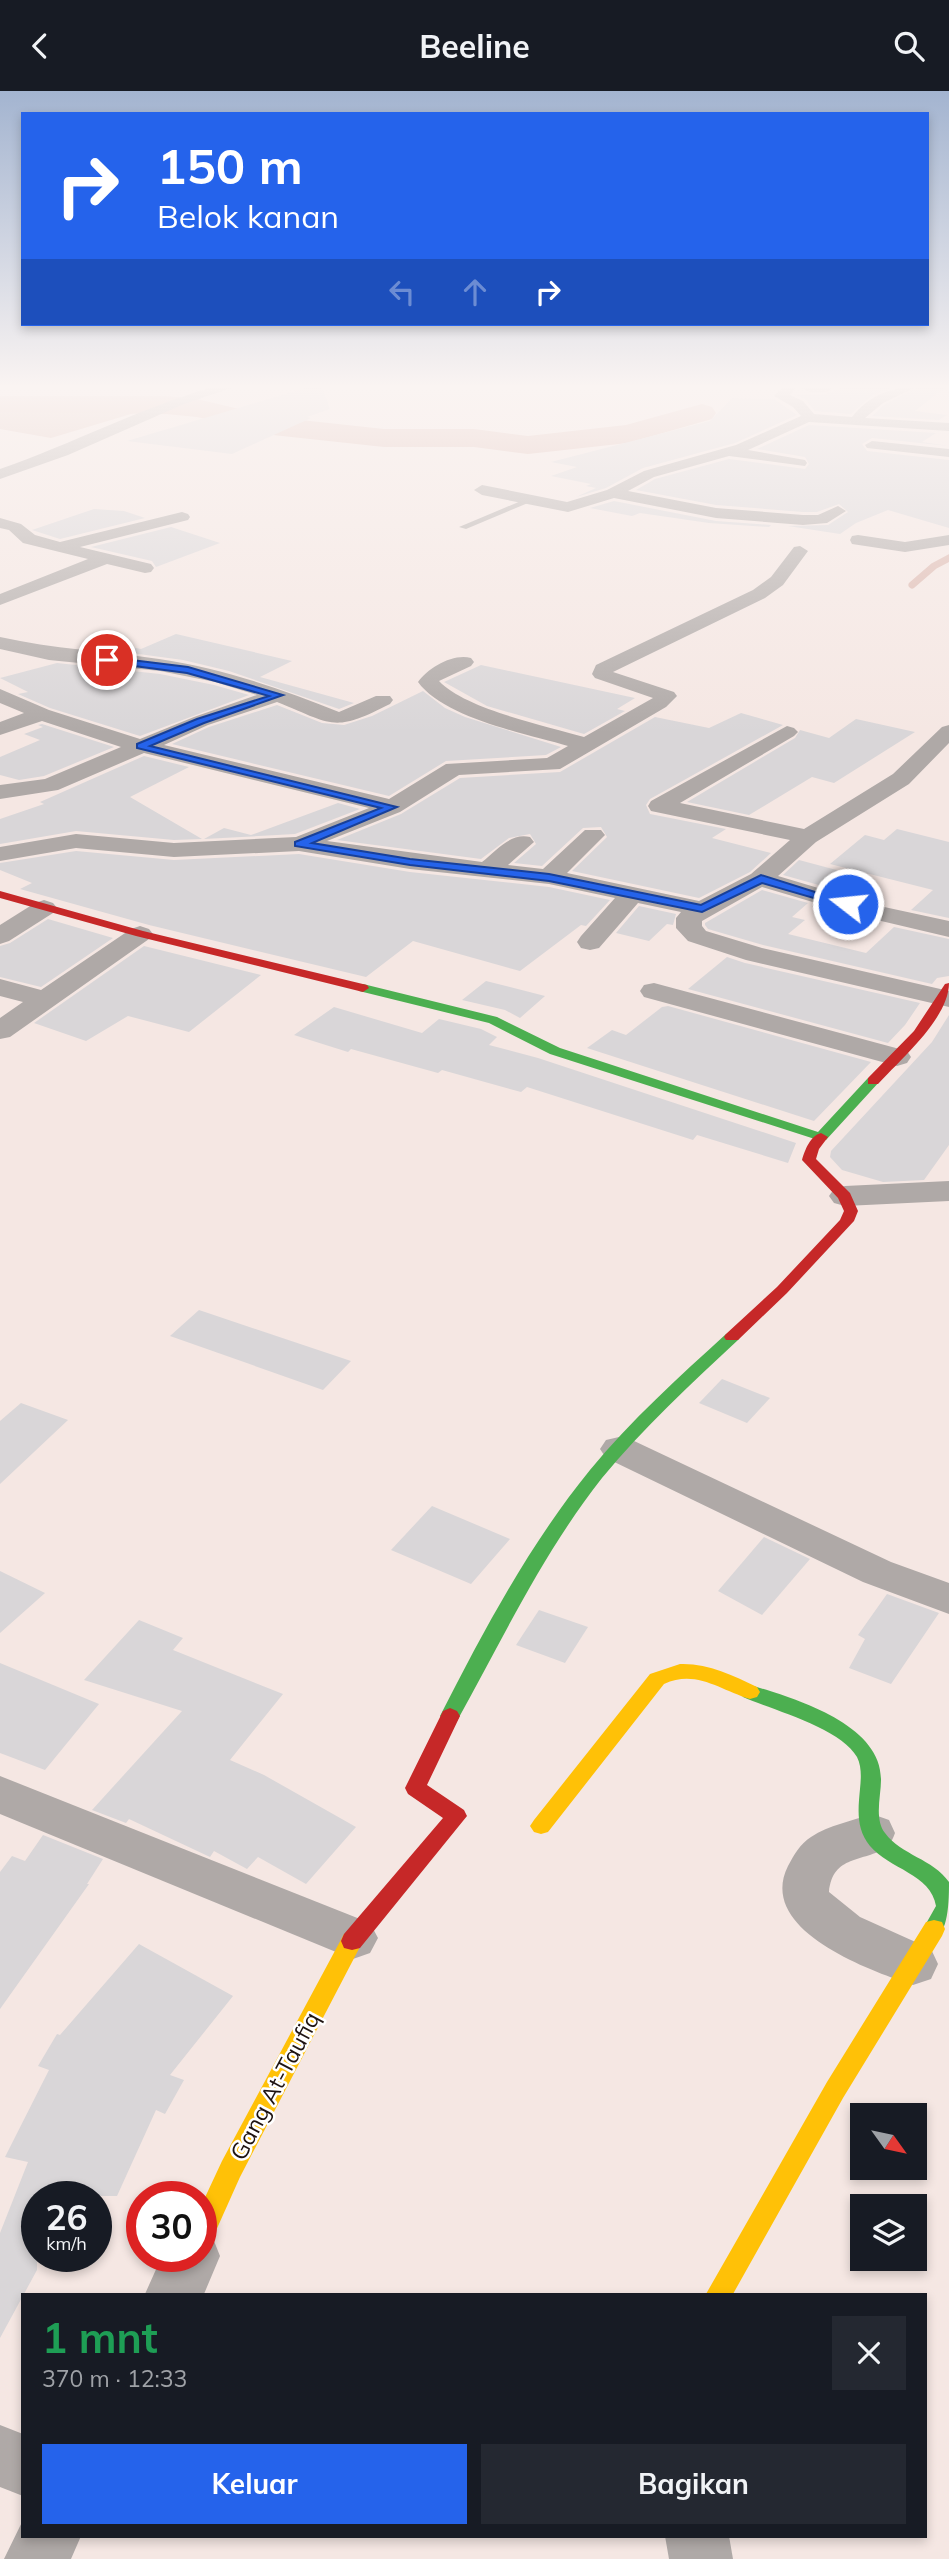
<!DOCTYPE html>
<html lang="id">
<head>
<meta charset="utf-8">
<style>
	:root { --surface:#171b24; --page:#242831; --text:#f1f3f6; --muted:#9ea1a6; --accent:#2563eb }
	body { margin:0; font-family:Mulish,sans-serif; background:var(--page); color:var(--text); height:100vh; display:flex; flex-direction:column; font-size:26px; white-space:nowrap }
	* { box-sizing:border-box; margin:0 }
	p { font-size:23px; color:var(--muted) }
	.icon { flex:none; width:38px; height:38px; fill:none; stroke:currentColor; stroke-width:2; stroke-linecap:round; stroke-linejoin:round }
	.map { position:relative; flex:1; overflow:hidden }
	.details { position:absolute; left:21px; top:2202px; width:906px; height:245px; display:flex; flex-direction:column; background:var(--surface); border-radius:0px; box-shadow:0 4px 10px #0003 }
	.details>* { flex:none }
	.guide { position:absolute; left:21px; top:21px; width:908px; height:214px; border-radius:0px; box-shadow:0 4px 10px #0003; background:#2563eb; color:#fff; overflow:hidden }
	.needle { width:46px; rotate:123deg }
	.controls { position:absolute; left:850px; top:2012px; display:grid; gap:14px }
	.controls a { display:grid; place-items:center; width:77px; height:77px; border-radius:0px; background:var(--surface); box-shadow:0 4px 10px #0003; font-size:35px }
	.speed { position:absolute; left:21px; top:2090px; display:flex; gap:14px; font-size:35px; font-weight:700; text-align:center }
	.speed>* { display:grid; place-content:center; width:91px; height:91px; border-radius:50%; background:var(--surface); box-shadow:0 4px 10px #0003; line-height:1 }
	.speed small { font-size:18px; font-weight:400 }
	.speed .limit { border:10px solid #d22; background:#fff; color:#111 }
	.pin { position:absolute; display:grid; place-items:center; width:60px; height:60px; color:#fff; margin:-30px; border:4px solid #fff; border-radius:50%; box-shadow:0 2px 7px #0007 }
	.me { position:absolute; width:77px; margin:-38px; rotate:286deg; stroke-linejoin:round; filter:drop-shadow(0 0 5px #0008) }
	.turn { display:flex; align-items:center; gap:24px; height:147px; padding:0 21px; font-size:32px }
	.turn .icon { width:91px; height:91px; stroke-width:2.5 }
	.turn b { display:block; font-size:49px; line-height:60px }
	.lanes { display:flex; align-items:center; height:66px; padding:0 21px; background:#0003; justify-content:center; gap:35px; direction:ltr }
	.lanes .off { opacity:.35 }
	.round { display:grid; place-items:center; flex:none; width:74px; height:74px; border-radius:0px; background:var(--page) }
	.summary { display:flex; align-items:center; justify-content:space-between; height:119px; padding:0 21px }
	h1 { font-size:42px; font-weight:700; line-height:52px; color:#1e9e55 }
	.primary-button { display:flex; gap:14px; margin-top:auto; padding:14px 21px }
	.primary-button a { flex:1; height:80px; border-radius:0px; background:var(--accent); color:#fff; font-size:28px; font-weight:700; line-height:80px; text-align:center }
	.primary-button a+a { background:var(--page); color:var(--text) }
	header { display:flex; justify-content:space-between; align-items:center; height:91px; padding:0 21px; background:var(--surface); font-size:32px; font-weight:700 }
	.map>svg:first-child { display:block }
	.forest { fill:#dcbcb3 }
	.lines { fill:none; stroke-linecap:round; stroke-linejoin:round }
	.stream { stroke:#dbb5ac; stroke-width:7 }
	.river { fill:#dbb5ac; fill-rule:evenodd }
	.building { fill:#d9d6d8 }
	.lane { fill:#afa9a7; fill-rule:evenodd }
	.street { fill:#afa9a7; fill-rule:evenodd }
	.fast { fill:#4caf50; fill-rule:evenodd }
	.slow { fill:#ffc107; fill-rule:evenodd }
	.jam { fill:#c62828; fill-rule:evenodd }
	.route { fill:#2563eb; stroke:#184099; stroke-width:2 }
	.labels { text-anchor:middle; stroke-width:5; stroke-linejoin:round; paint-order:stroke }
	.near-street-label { font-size:23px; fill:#1f1411; stroke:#fff }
</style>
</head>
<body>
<header><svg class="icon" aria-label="back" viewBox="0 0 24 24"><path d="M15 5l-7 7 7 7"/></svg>Beeline<svg class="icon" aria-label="search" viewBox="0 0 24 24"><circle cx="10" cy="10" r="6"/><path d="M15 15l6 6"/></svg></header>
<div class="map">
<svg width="949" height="2468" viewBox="0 0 949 2468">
	<rect width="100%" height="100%" fill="#f5e7e3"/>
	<polygon class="forest" points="0,317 7,318 141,320 51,347 0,338"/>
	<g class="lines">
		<polyline class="stream" points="912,494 934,475 949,467"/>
		<polygon class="river" points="0,305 166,305 197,308 273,326 384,338 474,338 528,345 626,334 702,313 712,316 716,322 712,328 628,352 528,363 474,356 384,356 273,344 197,326 166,323 0,321"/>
	</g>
	<g class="building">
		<polygon points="309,296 322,296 330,318 307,326 311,327 232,363 127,350"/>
		<polygon points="842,296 893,296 871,305 851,323 815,320 805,308 795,304 824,304"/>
		<polygon points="918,296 945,296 915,320 947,324 939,329 872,325 884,314"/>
		<polygon points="732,307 774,308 797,324 735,352 643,377 606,397 576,406 596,397 586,395 591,393 551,385 577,376 551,371 710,330"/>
		<polygon points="809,334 936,342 922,351 949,355 872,347 862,353 867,360 949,369 949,437 888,419 856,432 840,443 788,435 828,434 848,421 839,413 817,421 803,421 716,414 636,399 655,388 729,368 805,378 809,373 805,366 757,358"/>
		<polygon points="614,410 716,430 771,434 769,436 709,432 640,422 632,425 590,417"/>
		<polygon points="94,418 124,420 145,427 60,448 32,439"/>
		<polygon points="171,436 220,452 156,476 152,470 91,456"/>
		<polygon points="176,543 292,570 260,586 354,612 339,618 229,580 183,569 109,559 126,555 141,558"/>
		<polygon points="57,572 160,583 214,594 249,604 140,645 50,617 18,603 28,601 0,587"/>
		<polygon points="481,574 635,607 617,618 625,620 584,643 487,615 444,591"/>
		<polygon points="423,600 445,617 465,626 561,656 546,664 446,670 389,705 172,653 209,636 277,614 322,632 344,634 372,625"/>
		<polygon points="741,622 783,634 650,708 646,714 650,723 726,738 712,747 771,762 750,781 699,807 572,780 607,746 601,736 583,737 542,775 514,772 536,753 530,743 509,747 481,768 337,749 401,723 460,687 560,681 655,626 709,637"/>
		<polygon points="856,628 915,641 834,692 812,686 749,724 687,711 795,647 800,639 829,647"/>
		<polygon points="42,633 114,656 44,685 19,689 0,684 0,666 40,649 24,643 43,636 38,634"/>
		<polygon points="144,665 189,676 130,706 202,748 174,749 76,740 0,753 0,728 44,713 40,711"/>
		<polygon points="338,712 360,718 295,743 204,748 224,737 251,744"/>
		<polygon points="897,738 949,751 949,827 911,819 933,799 830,773 865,744 884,749"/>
		<polygon points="76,760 174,769 299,763 410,781 549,796 610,809 586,835 581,834 520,880 413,850 366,886 149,834 20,798 32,792 0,779 0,772"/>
		<polygon points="799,769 844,781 826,796 783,784"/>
		<polygon points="762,799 808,812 792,826 805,829 788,843 866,862 894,836 949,848 949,885 937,887 932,893 763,854 708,838 705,834 705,832"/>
		<polygon points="639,815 676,823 673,834 667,833 649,850 616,842"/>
		<polygon points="48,828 113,847 41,896 0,886 0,855 10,852"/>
		<polygon points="144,855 261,884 189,941 128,925 86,950 34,932"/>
		<polygon points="727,866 745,872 920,912 905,934 888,952 688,898"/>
		<polygon points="486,890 545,905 520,927 505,919 462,909"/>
		<polygon points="668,915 871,971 814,1030 587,957 612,939 626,944 662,916"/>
		<polygon points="334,916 422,942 439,928 481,938 497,946 489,954 538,967 796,1052 788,1072 697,1044 693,1049 527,996 521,1001 442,979 438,982 351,958 348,961 294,944"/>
		<polygon points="949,924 949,1054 924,1089 883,1091 842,1079 830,1066 831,1060 932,951"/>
		<polygon points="199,1219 351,1270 323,1299 170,1245"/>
		<polygon points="722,1288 770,1307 747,1332 699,1312"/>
		<polygon points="21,1312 68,1329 0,1393 0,1330"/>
		<polygon points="432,1415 510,1448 471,1493 391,1459"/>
		<polygon points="764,1446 810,1468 762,1524 718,1500"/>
		<polygon points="0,1480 45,1502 0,1542"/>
		<polygon points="887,1503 939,1522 891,1593 849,1577 865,1548 858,1544"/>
		<polygon points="539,1519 588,1536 565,1572 516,1554"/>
		<polygon points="139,1529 183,1547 173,1559 283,1603 230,1669 264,1684 356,1736 306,1793 258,1766 247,1778 214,1760 210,1766 129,1728 126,1732 92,1719 182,1620 84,1589"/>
		<polygon points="0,1572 99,1613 45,1679 0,1662"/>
		<polygon points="43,1744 103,1768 87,1793 89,1793 0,1918 0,1781 12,1765 25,1770"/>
		<polygon points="139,1853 233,1905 170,1984 184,1989 165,2023 156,2019 117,2105 37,2105 37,2179 0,2247 0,2142 28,2071 5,2066 49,1979 38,1975 57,1943 60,1944"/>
	</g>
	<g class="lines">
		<polygon class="lane" points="528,407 535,409 466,438 459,436"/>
		<g class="street">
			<path d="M213,296H234L184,313L68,364L0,388V378C72,353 140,317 213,296Z"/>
			<path d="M783,296H797L790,304L803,310L814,323L852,326C868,305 891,296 916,296L883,312L865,327L949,332V340L809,331L748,359L805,369L807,372L805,375L729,365L654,386L628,400L716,417L803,424H818L838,415L846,420L827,432L803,434L716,427L614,407L568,421L482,404L474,399L482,394L567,411L607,399L644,380L736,354L801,325L793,316L774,305Z"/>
			<path d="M800,296H829L831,298C824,304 806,302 800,296Z"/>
			<polygon points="872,350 949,358 949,366 867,357 865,354"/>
			<polygon points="182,421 188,423 190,426 188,429 80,456 151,473 154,477 151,481 145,482 107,473 0,514 0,503 88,468 23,452 9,439 0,437 0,427 21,433 35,444 60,451"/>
			<polygon points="858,444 905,451 949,444 949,454 905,461 852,453 850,449 852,445"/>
			<path d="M800,455L808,460L783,494L765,507L613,581L674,601L677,605L666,616L560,678L459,684L400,721L327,750L482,771C496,760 511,741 530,746L534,751L508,774L543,778L585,739H601L605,744L567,782L699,810L751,783L790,749L651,720L648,715L651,710L787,635L794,637L798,641L794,645L680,712L804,738L893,683L942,636L949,634V652L909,693L816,751L778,785L875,814L949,830V846L860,825L762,796L702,830V835L706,840L762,857L949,900V916L746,869L688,850L676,837V827L681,821L638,812L599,857L590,859L581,857L577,851L581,845L615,807L549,793L410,778L299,760L174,766L76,757L0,770V756L76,743L174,752L296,746L369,717L144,662L58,699L0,708V694L45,688L121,656L42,630L0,644V631L24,622L0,612V598L49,619L140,648L194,626L257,604L215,591L160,580L49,569L0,558V546C54,558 105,560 159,568C222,577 281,598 339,621L376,605H390L393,609L390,613C333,642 334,634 277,611L208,634L164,654L389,708L446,673L547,667L568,655C527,643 444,627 418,591C428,577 453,562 471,567L474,571L471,575L439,590C465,618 546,635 584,646L653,607L595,587L592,583L596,574L753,499L771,486L794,456Z"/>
			<polygon points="44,809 53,812 57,817 53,822 9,850 0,853 0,834 35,812"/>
			<polygon points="140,835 149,838 153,843 149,848 10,946 0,948 0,927 23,911 0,905 0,888 41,899 131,838"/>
			<polygon points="654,892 907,960 911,966 907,972 897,975 644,906 640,900 644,894"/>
			<polygon points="949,1090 949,1110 845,1115 834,1112 829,1105 834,1098 845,1095"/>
			<polygon points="619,1346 632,1349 891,1471 949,1492 949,1523 863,1491 606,1367 600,1358 606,1349"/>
			<polygon points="0,1685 370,1832 378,1847 370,1862 353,1868 0,1723"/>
			<path d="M872,1723L889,1729L895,1742C893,1747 891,1753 887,1756C863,1772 833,1763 829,1801L860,1826L931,1858L938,1873L931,1888L913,1894C869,1879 756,1839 788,1775C794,1764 800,1753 811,1746C829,1734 852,1730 872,1723Z"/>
			<polygon points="201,2141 212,2145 220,2165 204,2203 145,2203 162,2165 201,2165"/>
			<polygon points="0,2334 23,2343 23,2405 0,2396"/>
			<polygon points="23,2429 23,2445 81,2445 71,2468 4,2468"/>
			<polygon points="665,2445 729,2445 733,2468 669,2468"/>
		</g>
		<g class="fast">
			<polygon points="363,893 497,926 560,957 818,1041 868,987 878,987 880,990 826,1049 821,1050 550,963 489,932 359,900 357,897"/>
			<path d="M732,1241L740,1246L738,1249C691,1293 643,1337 602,1387C543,1462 503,1547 457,1630L450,1633L443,1630L440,1625C484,1539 529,1454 590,1379C631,1329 679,1286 726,1243Z"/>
			<path d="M750,1594C794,1607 882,1633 881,1689C881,1705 874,1728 885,1742C901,1764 933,1768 949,1791C949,1809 949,1855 926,1845L923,1838L936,1815C931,1783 889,1778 870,1755C856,1738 858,1719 860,1698C861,1688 862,1676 857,1666C841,1637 773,1619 743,1606L740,1601L743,1596Z"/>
		</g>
		<g class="slow">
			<path d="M680,1573C708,1572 732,1584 757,1596L760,1601L757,1606L750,1608C720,1599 696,1578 664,1593L548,1741L541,1743L534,1741L530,1735L534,1729L650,1583Z"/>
			<polygon points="934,1829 942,1831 945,1838 942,1845 843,2007 733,2203 706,2203 827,1991 926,1831"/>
			<polygon points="352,1841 360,1843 363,1850 240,2086 210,2153 201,2156 201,2115 222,2070 344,1843"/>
		</g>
		<g class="jam">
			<polygon points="0,800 143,840 367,894 369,897 363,901 136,845 0,807"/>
			<path d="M949,892C949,927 901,968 878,993H868V987L914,940L945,893Z"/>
			<path d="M821,1042L828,1046L819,1058L816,1068L850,1102L858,1120L854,1130L787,1202L738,1249H726L724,1246L726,1243L777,1196L840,1129L844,1120L838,1107L802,1069C805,1059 810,1045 821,1042Z"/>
			<polygon points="450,1617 457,1620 460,1625 427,1694 464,1719 467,1725 360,1857 352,1859 344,1857 341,1850 344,1843 443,1727 408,1703 405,1697 443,1620"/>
		</g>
	</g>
	<linearGradient id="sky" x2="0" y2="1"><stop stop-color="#a3b4d0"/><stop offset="0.46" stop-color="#faf4f2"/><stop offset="1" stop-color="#faf4f2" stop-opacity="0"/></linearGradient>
	<rect width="949" height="642" fill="url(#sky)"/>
	<polygon class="route" points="107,566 188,576 283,604 204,632 150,655 397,716 312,752 410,768 549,783 701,814 761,784 853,813 848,817 762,792 702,821 549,790 410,774 295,755 295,751 381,717 137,657 137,653 197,628 269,605 187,582 104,571 102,569"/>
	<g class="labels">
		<g class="near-street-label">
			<text transform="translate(275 1995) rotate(-62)" y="8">Gang At-Taufiq</text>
		</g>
	</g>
</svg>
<div class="controls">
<a><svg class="needle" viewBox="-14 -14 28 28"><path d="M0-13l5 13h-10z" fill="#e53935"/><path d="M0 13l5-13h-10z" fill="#9ea1a6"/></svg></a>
<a><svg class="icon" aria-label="layers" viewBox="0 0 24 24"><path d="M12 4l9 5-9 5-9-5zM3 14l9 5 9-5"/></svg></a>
</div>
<div class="speed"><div>26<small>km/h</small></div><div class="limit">30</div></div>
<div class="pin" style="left:107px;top:569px;background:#d93025"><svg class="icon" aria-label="arrive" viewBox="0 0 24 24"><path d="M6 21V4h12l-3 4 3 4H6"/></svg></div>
<svg class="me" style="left:848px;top:813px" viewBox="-20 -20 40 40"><circle r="17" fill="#2563eb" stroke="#fff" stroke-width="3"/><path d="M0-11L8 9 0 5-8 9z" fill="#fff"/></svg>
<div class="guide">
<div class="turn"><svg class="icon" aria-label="right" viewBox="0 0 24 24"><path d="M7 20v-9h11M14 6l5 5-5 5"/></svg><div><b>150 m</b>Belok kanan</div></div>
<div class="lanes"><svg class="icon off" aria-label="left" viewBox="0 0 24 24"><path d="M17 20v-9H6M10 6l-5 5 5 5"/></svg><svg class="icon off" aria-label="ahead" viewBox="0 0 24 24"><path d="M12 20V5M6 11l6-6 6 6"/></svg><svg class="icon" aria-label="right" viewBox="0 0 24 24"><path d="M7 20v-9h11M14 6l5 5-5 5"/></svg></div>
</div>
<section class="details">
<div class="summary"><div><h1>1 mnt</h1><p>370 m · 12:33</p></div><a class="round"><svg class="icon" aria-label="close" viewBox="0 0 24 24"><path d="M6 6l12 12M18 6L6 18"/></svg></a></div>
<div class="primary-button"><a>Keluar</a><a>Bagikan</a></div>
</section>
</div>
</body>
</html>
